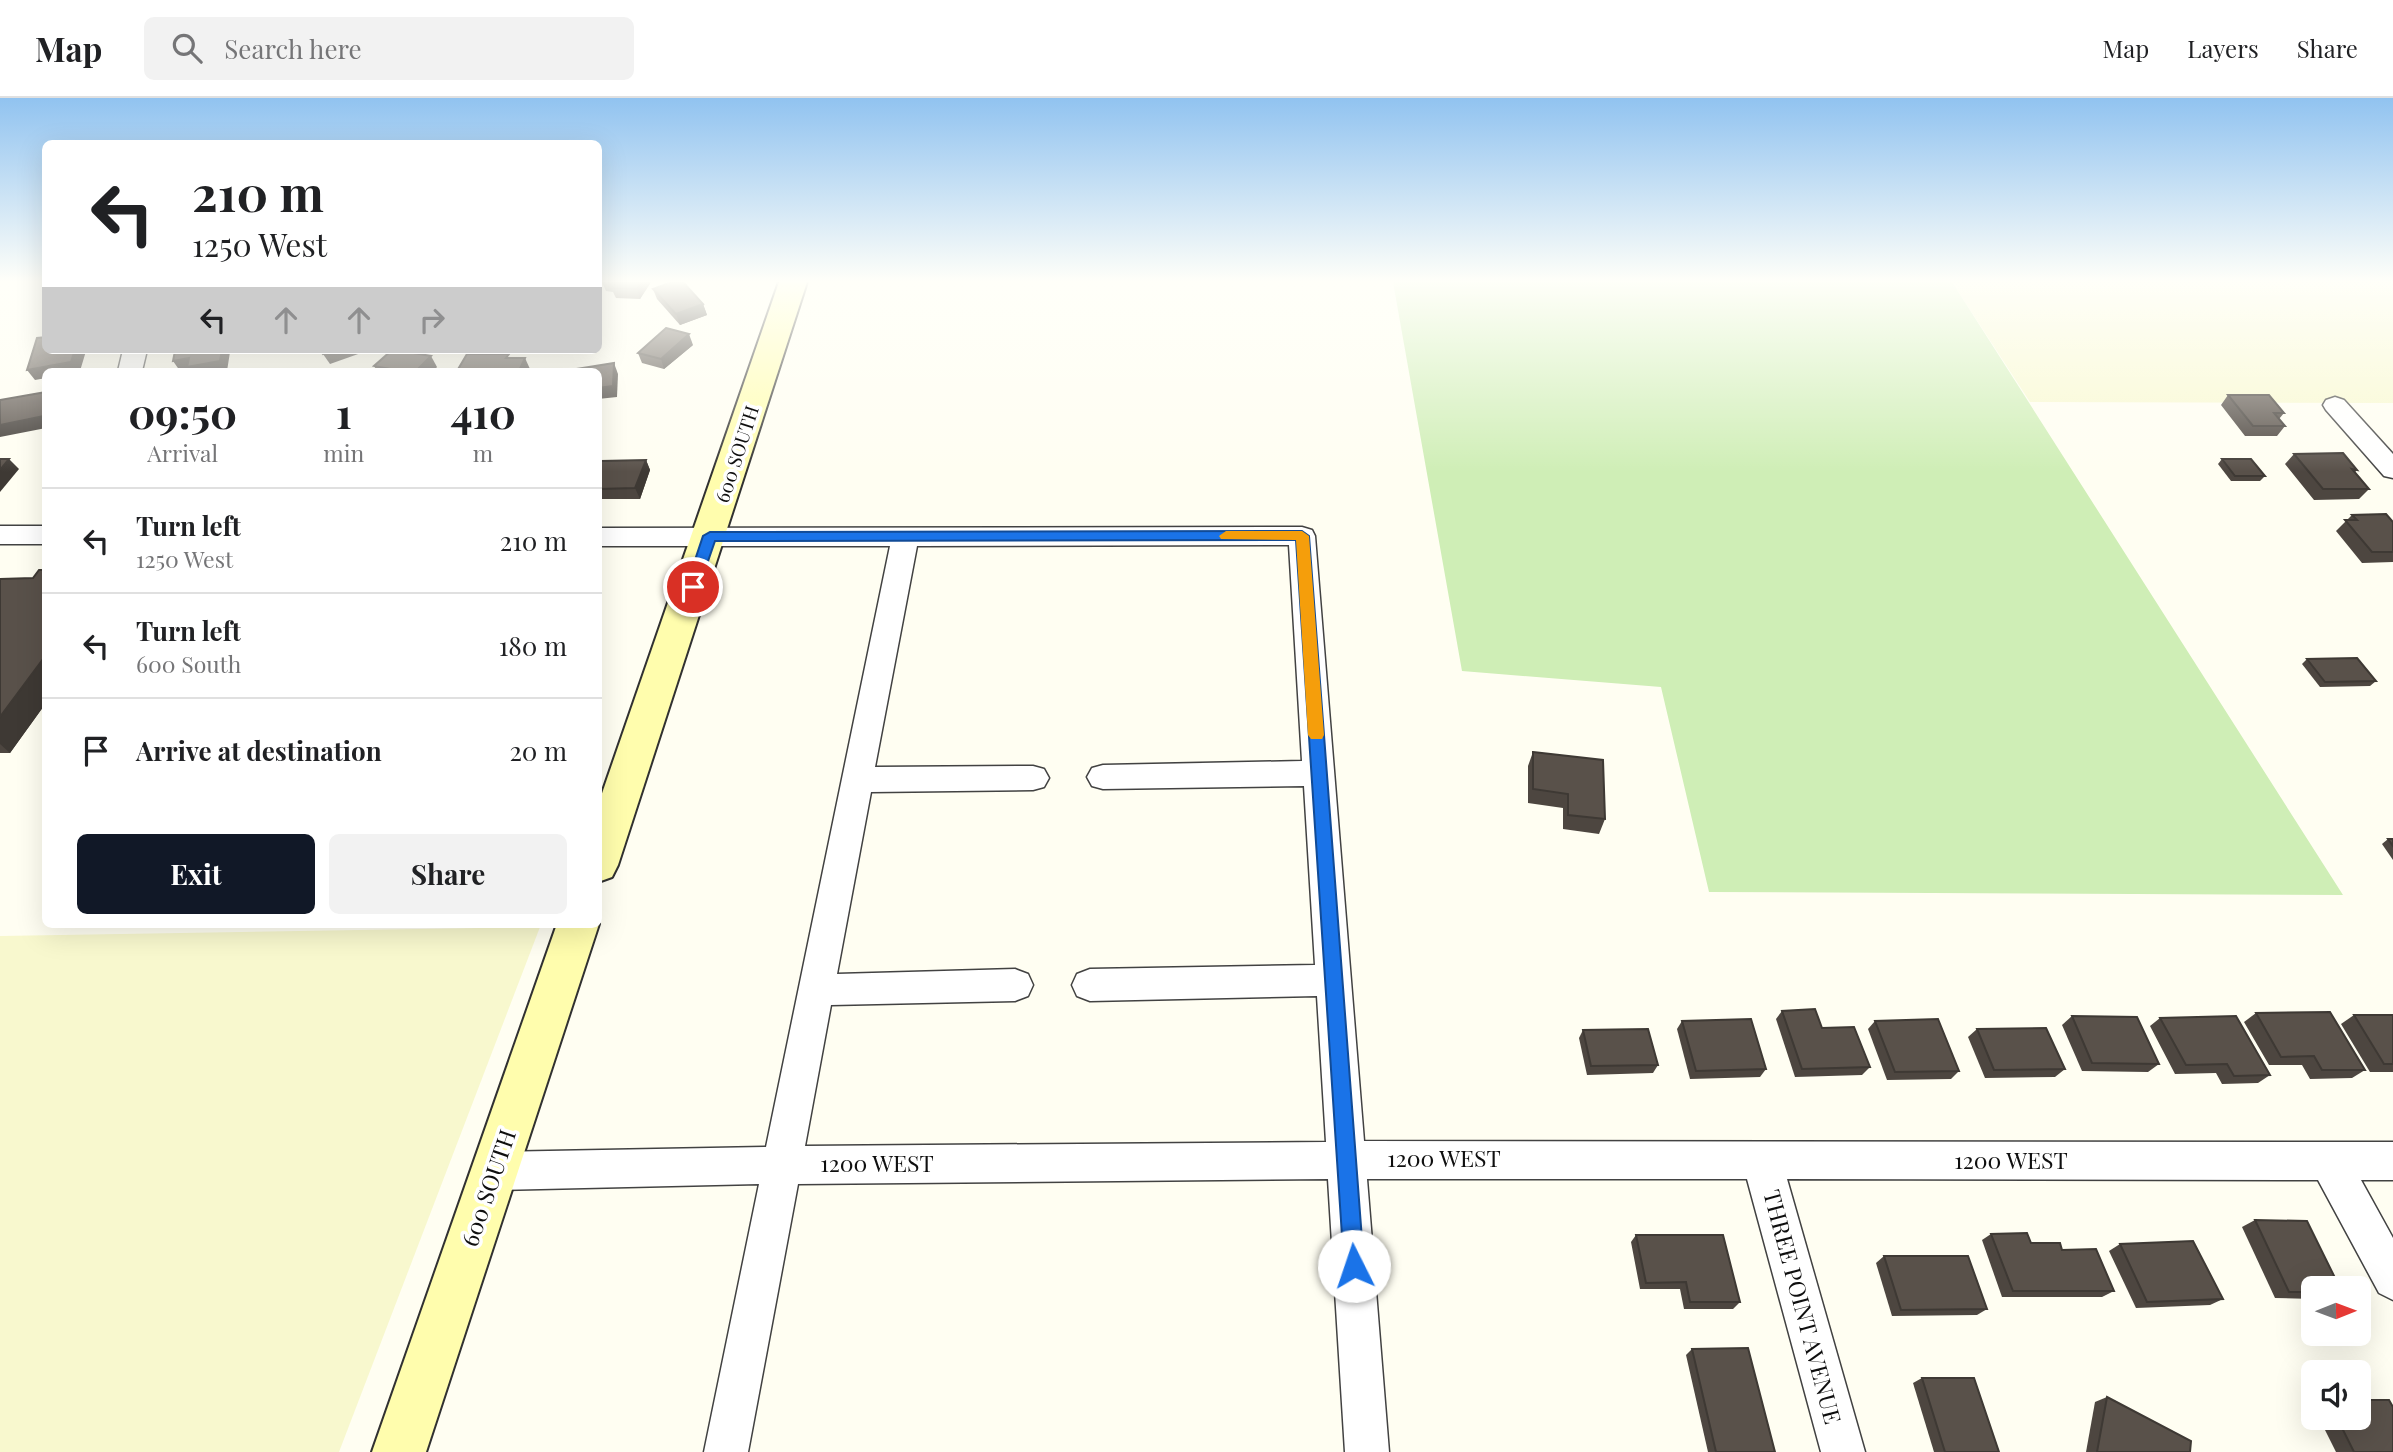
<!DOCTYPE html>
<html lang="en">
<head>
<meta charset="utf-8">
<style>
	:root { --surface:#fff; --page:#f2f2f2; --text:#202124; --muted:#757577; --line:#e0e0e0; --accent:#111827 }
	body { margin:0; font-family:"Playfair Display",serif; background:var(--page); color:var(--text); height:100vh; display:flex; flex-direction:column; font-size:26px; white-space:nowrap }
	* { box-sizing:border-box; margin:0 }
	p { font-size:23px; color:var(--muted) }
	.icon { flex:none; width:38px; height:38px; fill:none; stroke:currentColor; stroke-width:2; stroke-linecap:round; stroke-linejoin:round }
	.map { position:relative; flex:1; overflow:hidden }
	.details { position:absolute; left:42px; top:270px; width:560px; height:560px; display:flex; flex-direction:column; background:var(--surface); border-radius:10px; box-shadow:0 7px 28px #0002 }
	.details>* { flex:none }
	.top-card { position:absolute; left:42px; top:42px; width:560px; height:214px; border-radius:10px; box-shadow:0 7px 28px #0002; background:#fff; color:var(--text); overflow:hidden }
	.needle { width:46px; rotate:89deg }
	.fabs { position:absolute; left:2301px; top:1178px; display:grid; gap:14px }
	.fabs a { display:grid; place-items:center; width:70px; height:70px; border-radius:10px; background:var(--surface); box-shadow:0 7px 28px #0002; font-size:35px }
	.pin { position:absolute; display:grid; place-items:center; width:60px; height:60px; color:#fff; margin:-30px; border:4px solid #fff; border-radius:50%; box-shadow:0 2px 7px #0007 }
	.me { position:absolute; width:77px; margin:-38px; rotate:356deg; stroke-linejoin:round; filter:drop-shadow(0 0 5px #0008) }
	.turn { display:flex; align-items:center; gap:24px; height:147px; padding:0 35px; font-size:32px }
	.turn .icon { width:91px; height:91px; stroke-width:2.5 }
	.turn b { display:block; font-size:49px; line-height:60px }
	.lanes { display:flex; align-items:center; height:66px; padding:0 35px; background:#0003; justify-content:center; gap:35px; direction:ltr }
	.lanes .off { opacity:.35 }
	.eta { display:flex; justify-content:space-evenly; align-items:center; height:119px; text-align:center }
	.eta b { font-size:42px; font-weight:700; line-height:49px }
	.action { display:flex; gap:14px; margin-top:auto; padding:14px 35px }
	.action a { flex:1; height:80px; border-radius:10px; background:var(--accent); color:#fff; font-size:28px; font-weight:700; line-height:80px; text-align:center }
	.action a+a { background:var(--page); color:var(--text) }
	ul { padding:0; list-style:none }
	li { display:flex; align-items:center; gap:21px; height:105px; padding:0 35px; border-top:2px solid var(--line) }
	li div { flex:1 }
	li b { display:block; font-size:26px }
	li em { font-style:normal }
	header { display:flex; align-items:center; gap:42px; box-sizing:border-box; height:98px; padding:0 35px; background:var(--surface); border-bottom:2px solid var(--line) }
	header strong { font-size:33px }
	nav { display:flex; gap:38px; margin-inline-start:auto; font-size:24px }
	.search { width:490px; height:63px; background:var(--page); display:flex; align-items:center; gap:18px; box-sizing:border-box; padding:0 24px; border-radius:10px; color:var(--muted); font-size:26px }
	.map>svg:first-child { display:block }
	.farmland { fill:#f8f8ce }
	.green { fill:#cfeeb6 }
	.lines { fill:none; stroke-linecap:round; stroke-linejoin:round }
	.street-casing { stroke:#424242; stroke-width:3 }
	.secondary-casing { stroke:#313131; stroke-width:4 }
	.street { fill:#fff; fill-rule:evenodd }
	.secondary { fill:#fffdad; fill-rule:evenodd }
	.wall { fill:#4d4640 }
	.shaded-wall { fill:#3e3934 }
	.building { fill:#59514a; stroke:#3e3934; stroke-width:2 }
	.route { fill:#1a73e8; stroke:#114b97; stroke-width:2 }
	.slow { fill:#f59e0b }
	.labels { text-anchor:middle; stroke-width:7; stroke-linejoin:round; paint-order:stroke }
	.street-label { font-size:19px; fill:#0f0f0f; stroke:#fff }
	.near-street-label { font-size:23px; fill:#0f0f0f; stroke:#fff }
</style>
</head>
<body>
<header>
<strong>Map</strong>
<div class="search"><svg class="icon" aria-label="search" viewBox="0 0 24 24"><circle cx="10" cy="10" r="6"/><path d="M15 15l6 6"/></svg>Search here</div>
<nav><a>Map</a><a>Layers</a><a>Share</a></nav>
</header>
<div class="map">
<svg width="2393" height="1354" viewBox="0 0 2393 1354">
	<rect width="100%" height="100%" fill="#fffef2"/>
	<g class="farmland">
		<polygon points="1952,184 2393,184 2393,305 2030,304"/>
		<polygon points="540,829 339,1354 0,1354 0,838"/>
	</g>
	<polygon class="green" points="1393,184 1952,184 2343,797 1709,794 1661,589 1462,573"/>
	<g class="lines">
		<g class="street-casing">
			<g id="street">
				<polygon points="123,252 147,252 142,273 118,273"/>
				<polygon points="2335,299 2344,302 2393,356 2393,380 2384,378 2326,312 2323,307 2326,302"/>
				<rect x="0" y="428" width="46" height="18"/>
				<path d="M1302,429L1312,432L1315,438L1364,1043L2393,1044V1082H2361L2393,1140V1202L2379,1195L2318,1082L1787,1081L1865,1354H1821L1747,1081H1367L1389,1354H1345L1328,1081L798,1086L748,1354H704L759,1086L495,1092L481,1086L476,1073L481,1060L495,1054L766,1049L890,448H598V430ZM1289,447L1302,663L1103,667L1092,670L1087,679L1092,688L1103,691L1304,688L1315,867L1090,871L1077,876L1072,887L1077,898L1090,903L1317,898L1326,1044L805,1048L831,907L1015,903L1028,898L1033,887L1028,876L1015,871L837,876L871,694L1033,692L1044,689L1049,680L1044,671L1033,668L875,669L917,448Z"/>
			</g>
		</g>
		<g class="secondary-casing">
			<g id="secondary">
				<polygon points="779,184 807,184 618,767 612,779 598,784 598,707"/>
				<polygon points="598,825 599,826 426,1354 372,1354 557,826"/>
			</g>
		</g>
		<use href="#street" class="street"/>
		<use href="#secondary" class="secondary"/>
	</g>
	<g class="wall">
		<polygon points="602,184 651,184 640,201 616,200 613,194 606,193"/>
		<polygon points="653,191 703,206 707,217 680,227 657,201"/>
		<polygon points="693,247 664,271 642,265 638,255"/>
		<polygon points="374,268 437,269 432,273 377,273"/>
		<polygon points="2228,297 2284,315 2279,321 2285,328 2277,338 2245,338 2221,307"/>
		<polygon points="2294,356 2357,372 2354,375 2369,391 2359,401 2314,402 2285,366"/>
		<polygon points="2222,361 2265,378 2260,383 2231,383 2218,366"/>
		<polygon points="646,362 650,372 640,401 598,401 598,368"/>
		<polygon points="2352,417 2393,424 2393,464 2362,465 2336,433"/>
		<polygon points="46,472 46,605 10,655 0,655 0,481 33,480"/>
		<polygon points="2307,561 2376,583 2370,588 2320,589 2302,566"/>
		<polygon points="1533,654 1605,721 1599,736 1563,731 1563,710 1528,705 1528,668"/>
		<polygon points="2388,741 2393,741 2393,762 2382,746"/>
		<polygon points="1782,913 1822,930 1870,969 1862,977 1795,979 1776,921"/>
		<polygon points="2256,915 2365,972 2352,980 2310,981 2302,967 2269,967 2244,924"/>
		<polygon points="2354,917 2393,917 2393,974 2370,974 2341,926"/>
		<polygon points="2072,918 2159,966 2148,974 2082,973 2062,927"/>
		<polygon points="2160,920 2270,977 2258,985 2222,986 2216,975 2175,976 2150,928"/>
		<polygon points="1682,923 1766,971 1760,979 1690,981 1677,931"/>
		<polygon points="1875,923 1959,973 1951,981 1887,982 1868,931"/>
		<polygon points="1977,931 2065,971 2055,979 1985,980 1968,939"/>
		<polygon points="1583,932 1658,967 1653,975 1587,977 1579,940"/>
		<polygon points="2255,1122 2314,1190 2314,1201 2275,1200 2242,1129"/>
		<polygon points="1991,1136 2062,1152 2114,1193 2102,1199 2002,1199 1982,1142"/>
		<polygon points="1636,1137 1740,1204 1733,1211 1684,1211 1680,1191 1640,1191 1631,1144"/>
		<polygon points="2120,1146 2223,1201 2210,1207 2136,1210 2109,1153"/>
		<polygon points="1884,1158 1987,1211 1977,1217 1892,1218 1876,1165"/>
		<polygon points="1692,1251 1775,1354 1708,1354 1686,1257"/>
		<polygon points="1922,1280 1999,1354 1934,1354 1913,1285"/>
		<polygon points="2107,1299 2190,1354 2086,1354 2095,1304"/>
		<polygon points="2319,1320 2359,1320 2393,1354 2336,1354"/>
	</g>
	<g class="shaded-wall">
		<polygon points="641,184 651,184 640,201 637,191"/>
		<polygon points="703,206 707,217 680,227 676,216"/>
		<polygon points="689,236 693,247 664,271 661,261"/>
		<polygon points="75,252 85,252 86,253 80,273 46,273 46,280 35,282 27,272"/>
		<polygon points="222,252 229,252 230,254 227,273 190,273 189,272 180,273 173,263"/>
		<polygon points="335,252 360,252 361,255 330,266 323,256"/>
		<polygon points="431,258 437,269 432,273 416,273"/>
		<polygon points="525,260 530,271 529,273 519,273"/>
		<polygon points="614,265 618,276 617,299 598,301 598,290"/>
		<polygon points="46,314 46,330 0,339 0,327"/>
		<polygon points="9,361 19,371 0,394 0,372"/>
		<polygon points="646,362 650,372 640,401 635,390"/>
		<polygon points="46,557 46,605 10,655 0,646 0,619"/>
	</g>
	<g class="building">
		<polygon points="616,184 641,184 637,191 612,190"/>
		<polygon points="672,184 683,184 703,206 676,216 653,191"/>
		<polygon points="666,230 689,236 661,261 638,255"/>
		<polygon points="46,239 46,252 75,252 71,264 27,272 37,240"/>
		<polygon points="179,252 222,252 220,263 187,269 189,260 173,263 175,253"/>
		<polygon points="320,252 335,252 323,256"/>
		<polygon points="392,252 396,252 431,258 416,273 401,273 374,268"/>
		<polygon points="467,256 509,256 506,260 525,260 519,273 457,273"/>
		<polygon points="614,265 613,288 598,290 598,273 564,273"/>
		<polygon points="46,294 46,314 44,318 0,327 0,302"/>
		<polygon points="2228,297 2269,297 2284,315 2274,315 2285,328 2253,328"/>
		<polygon points="2343,355 2357,372 2352,371 2369,391 2323,391 2294,356"/>
		<polygon points="0,361 9,361 0,372"/>
		<polygon points="2222,361 2251,361 2265,378 2235,378"/>
		<polygon points="646,362 635,390 598,391 598,368 601,363"/>
		<polygon points="2386,416 2393,424 2393,454 2372,454 2345,422 2357,422 2352,417"/>
		<polygon points="39,472 46,472 46,557 0,619 0,481 33,480"/>
		<polygon points="2357,560 2376,583 2325,584 2307,561"/>
		<polygon points="1533,654 1603,662 1605,721 1568,717 1568,696 1533,691"/>
		<polygon points="2388,741 2393,741 2393,748"/>
		<polygon points="1815,911 1822,930 1854,929 1870,969 1802,971 1782,913"/>
		<polygon points="2330,914 2365,972 2322,972 2314,958 2281,959 2256,915"/>
		<polygon points="2354,917 2393,917 2393,966 2384,966"/>
		<polygon points="2072,918 2137,919 2159,966 2092,965"/>
		<polygon points="2236,918 2270,977 2234,978 2227,966 2186,967 2160,920"/>
		<polygon points="1751,921 1766,971 1696,973 1682,923"/>
		<polygon points="1938,921 1959,973 1895,974 1875,923"/>
		<polygon points="2046,930 2065,971 1994,972 1977,931"/>
		<polygon points="1648,931 1658,967 1591,968 1583,932"/>
		<polygon points="2255,1122 2307,1123 2340,1190 2314,1190 2314,1194 2289,1194"/>
		<polygon points="2027,1135 2031,1145 2060,1145 2062,1152 2096,1151 2114,1193 2013,1193 1991,1136"/>
		<polygon points="1636,1137 1723,1137 1740,1204 1690,1204 1686,1184 1646,1185"/>
		<polygon points="2193,1143 2223,1201 2147,1204 2120,1146"/>
		<polygon points="1884,1158 1968,1158 1987,1211 1901,1212"/>
		<polygon points="1748,1250 1775,1354 1716,1354 1692,1251"/>
		<polygon points="1922,1280 1974,1280 1999,1354 1945,1354"/>
		<polygon points="2107,1299 2191,1343 2190,1354 2097,1354"/>
		<polygon points="2359,1302 2389,1302 2393,1309 2393,1354 2354,1354 2337,1320 2359,1320"/>
	</g>
	<linearGradient id="sky" x2="0" y2="1"><stop stop-color="#91c3f0"/><stop offset="0.49" stop-color="#fffff9"/><stop offset="1" stop-color="#fffff9" stop-opacity="0"/></linearGradient>
	<rect width="2393" height="374" fill="url(#sky)"/>
	<polygon class="route" points="1302,433 1309,438 1364,1168 1361,1176 1354,1179 1347,1176 1344,1168 1296,442 715,443 698,492 688,492 686,489 703,438 710,434"/>
	<polygon class="slow" points="1226,433 1302,433 1309,438 1324,637 1322,641 1311,641 1308,637 1296,442 1221,441 1219,438"/>
	<g class="labels">
		<g class="street-label">
			<text transform="translate(737 356) rotate(-72)" y="7">600 SOUTH</text>
		</g>
		<g class="near-street-label">
			<text x="1444" y="1069">1200 WEST</text>
			<text x="2011" y="1071">1200 WEST</text>
			<text x="877" y="1074">1200 WEST</text>
			<text transform="translate(489 1090) rotate(-71)" y="8">600 SOUTH</text>
			<text transform="translate(1802 1209) rotate(75)" y="8">THREE POINT AVENUE</text>
		</g>
	</g>
</svg>
<div class="fabs">
<a><svg class="needle" viewBox="-14 -14 28 28"><path d="M0-13l5 13h-10z" fill="#e53935"/><path d="M0 13l5-13h-10z" fill="#757577"/></svg></a>
<a><svg class="icon" aria-label="sound" viewBox="0 0 24 24"><path d="M4 9h4l5-4v14l-5-4H4zM17 9q2 3 0 6"/></svg></a>
</div>
<div class="pin" style="left:693px;top:489px;background:#d93025"><svg class="icon" aria-label="arrive" viewBox="0 0 24 24"><path d="M6 21V4h12l-3 4 3 4H6"/></svg></div>
<svg class="me" style="left:1354px;top:1168px" viewBox="-20 -20 40 40"><circle r="19" fill="#fff"/><path d="M0-13L10 11 0 6-10 11z" fill="#1a73e8"/></svg>
<div class="top-card">
<div class="turn"><svg class="icon" aria-label="left" viewBox="0 0 24 24"><path d="M17 20v-9H6M10 6l-5 5 5 5"/></svg><div><b>210 m</b>1250 West</div></div>
<div class="lanes"><svg class="icon" aria-label="left" viewBox="0 0 24 24"><path d="M17 20v-9H6M10 6l-5 5 5 5"/></svg><svg class="icon off" aria-label="ahead" viewBox="0 0 24 24"><path d="M12 20V5M6 11l6-6 6 6"/></svg><svg class="icon off" aria-label="ahead" viewBox="0 0 24 24"><path d="M12 20V5M6 11l6-6 6 6"/></svg><svg class="icon off" aria-label="right" viewBox="0 0 24 24"><path d="M7 20v-9h11M14 6l5 5-5 5"/></svg></div>
</div>
<section class="details">
<div class="eta">
<div><b>09:50</b><p>Arrival</p></div>
<div><b>1</b><p>min</p></div>
<div><b>410</b><p>m</p></div>
</div>
<ul>
<li><svg class="icon" aria-label="left" viewBox="0 0 24 24"><path d="M17 20v-9H6M10 6l-5 5 5 5"/></svg><div><b>Turn left</b><p>1250 West</p></div><em>210 m</em></li>
<li><svg class="icon" aria-label="left" viewBox="0 0 24 24"><path d="M17 20v-9H6M10 6l-5 5 5 5"/></svg><div><b>Turn left</b><p>600 South</p></div><em>180 m</em></li>
<li><svg class="icon" aria-label="arrive" viewBox="0 0 24 24"><path d="M6 21V4h12l-3 4 3 4H6"/></svg><div><b>Arrive at destination</b></div><em>20 m</em></li>
</ul>
<div class="action"><a>Exit</a><a>Share</a></div>
</section>
</div>
</body>
</html>
